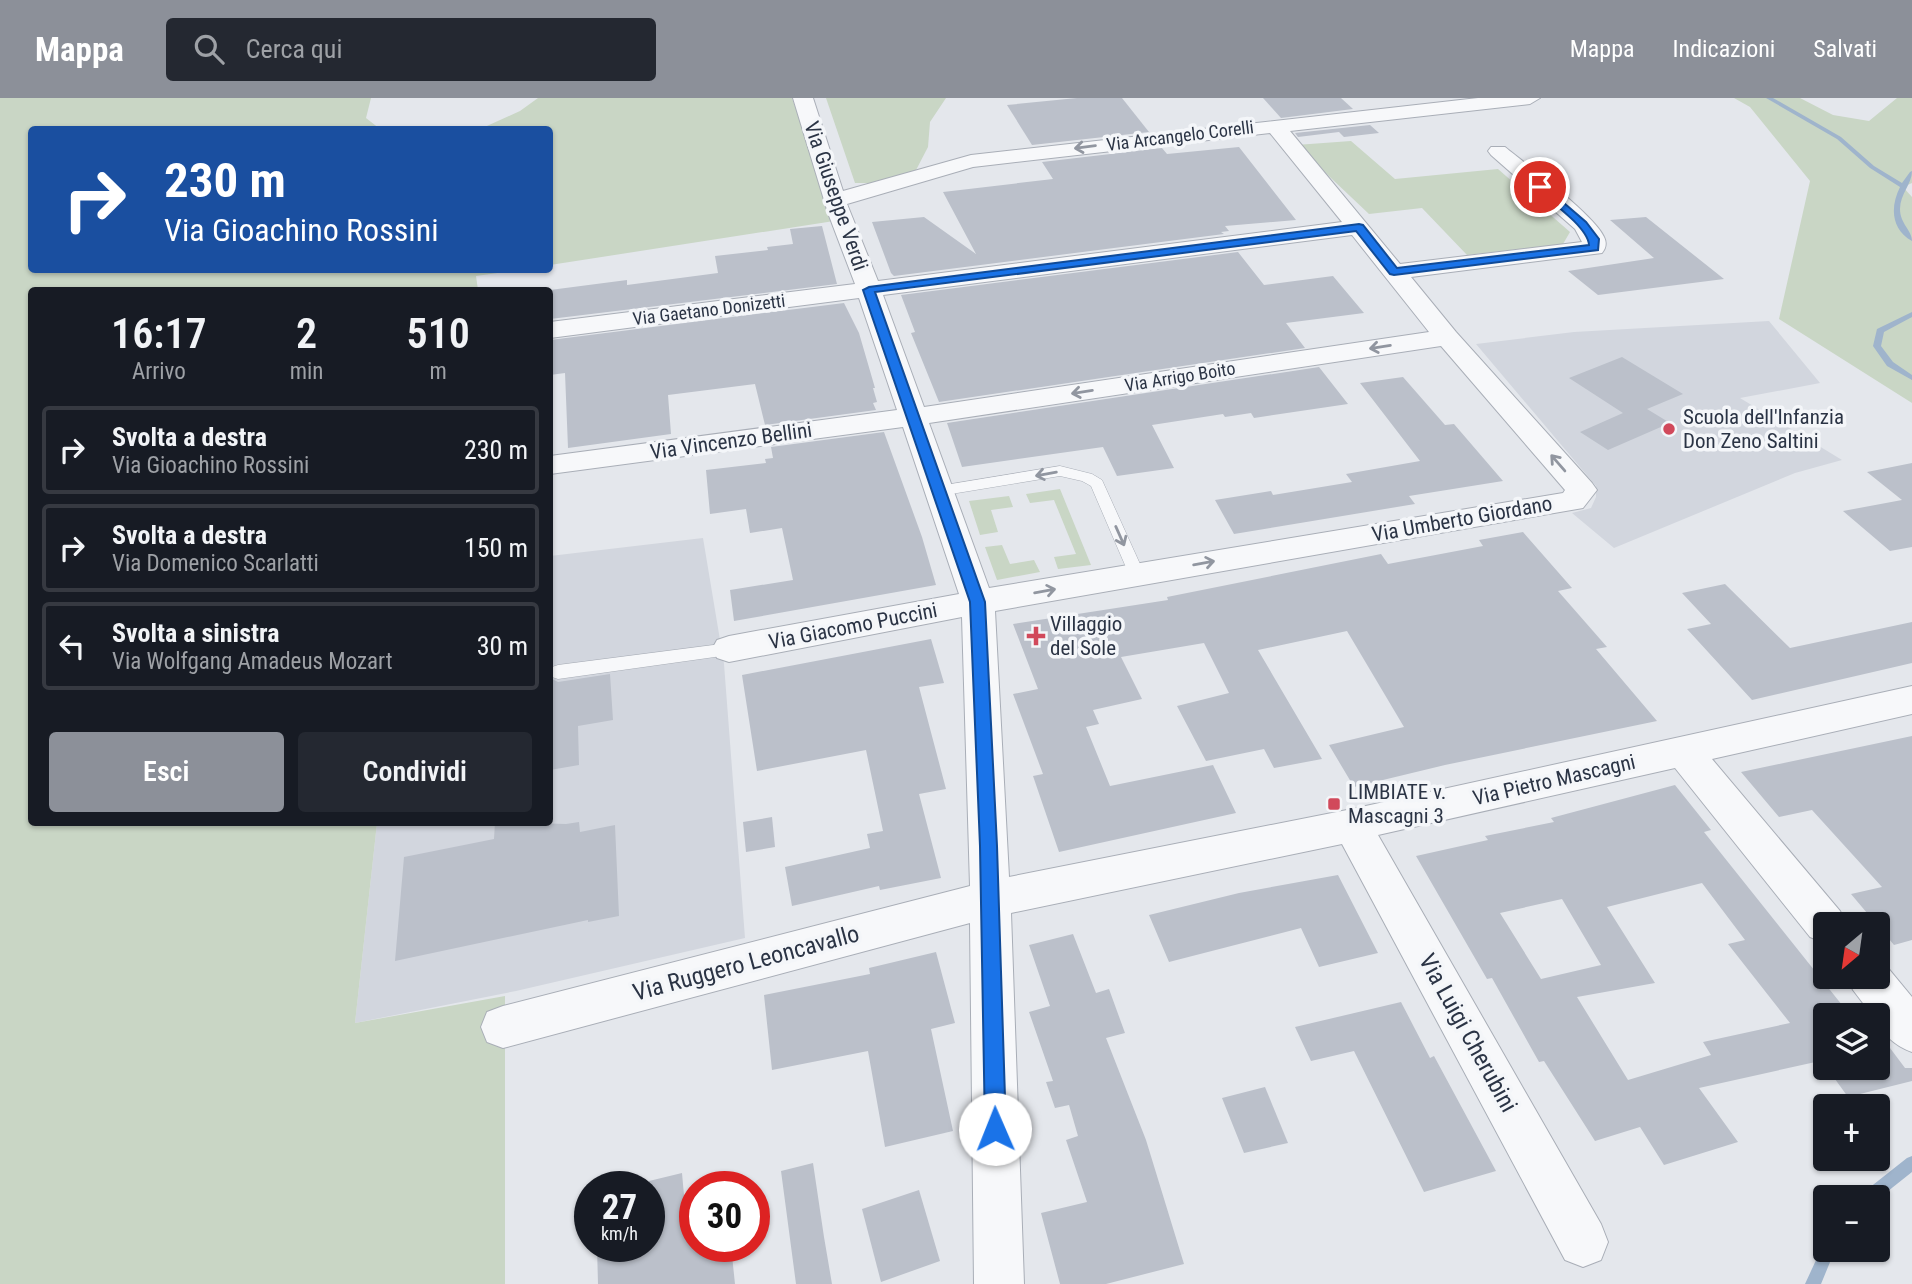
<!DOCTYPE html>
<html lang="it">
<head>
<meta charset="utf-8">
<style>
	:root { --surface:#171b24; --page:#242831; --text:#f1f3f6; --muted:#9ea1a6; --line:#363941; --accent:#8c9099 }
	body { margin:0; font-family:"Roboto Condensed",sans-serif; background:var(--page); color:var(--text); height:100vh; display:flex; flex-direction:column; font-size:26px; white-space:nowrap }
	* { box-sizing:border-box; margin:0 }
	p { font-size:23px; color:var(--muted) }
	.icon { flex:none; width:38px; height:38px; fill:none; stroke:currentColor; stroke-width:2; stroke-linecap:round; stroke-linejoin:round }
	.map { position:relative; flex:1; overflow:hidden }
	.panel { position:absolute; left:28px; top:189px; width:525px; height:539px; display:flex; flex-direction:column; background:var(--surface); border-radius:7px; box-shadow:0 2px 5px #0004 }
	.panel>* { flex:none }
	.guide { position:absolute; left:28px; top:28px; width:525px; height:147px; border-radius:7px; box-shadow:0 2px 5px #0004; background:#1a4fa0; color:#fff; overflow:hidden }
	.needle { width:46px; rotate:209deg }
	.tools { position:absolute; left:1813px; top:814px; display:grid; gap:14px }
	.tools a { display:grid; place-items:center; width:77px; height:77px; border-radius:7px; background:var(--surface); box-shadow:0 2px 5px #0004; font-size:35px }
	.speed { position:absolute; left:574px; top:1073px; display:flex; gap:14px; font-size:35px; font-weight:700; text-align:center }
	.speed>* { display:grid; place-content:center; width:91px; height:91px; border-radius:50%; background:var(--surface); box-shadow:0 2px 5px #0004; line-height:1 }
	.speed small { font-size:18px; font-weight:400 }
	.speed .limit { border:10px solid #d22; background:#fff; color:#111 }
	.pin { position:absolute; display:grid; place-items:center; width:60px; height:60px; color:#fff; margin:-30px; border:4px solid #fff; border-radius:50%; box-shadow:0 2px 7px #0007 }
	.me { position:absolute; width:77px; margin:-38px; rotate:359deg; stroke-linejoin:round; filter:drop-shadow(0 0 5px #0008) }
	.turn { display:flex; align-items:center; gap:24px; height:147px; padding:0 21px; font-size:32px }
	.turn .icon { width:91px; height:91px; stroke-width:2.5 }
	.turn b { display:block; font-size:49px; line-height:60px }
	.eta { display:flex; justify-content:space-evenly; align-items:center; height:119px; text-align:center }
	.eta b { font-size:42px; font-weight:600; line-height:49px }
	.primary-button { display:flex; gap:14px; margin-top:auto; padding:14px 21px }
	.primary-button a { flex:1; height:80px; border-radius:7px; background:var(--accent); color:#fff; font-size:28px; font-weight:600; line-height:80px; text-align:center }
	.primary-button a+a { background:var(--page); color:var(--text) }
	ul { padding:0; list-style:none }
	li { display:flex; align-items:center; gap:21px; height:88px; margin:0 14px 10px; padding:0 7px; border:4px solid var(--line); border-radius:7px }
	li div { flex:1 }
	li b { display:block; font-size:26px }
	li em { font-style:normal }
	header { display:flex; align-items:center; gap:42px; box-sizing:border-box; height:98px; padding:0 35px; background:var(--accent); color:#fff }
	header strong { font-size:33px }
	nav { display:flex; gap:38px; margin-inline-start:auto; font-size:24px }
	.search { width:490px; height:63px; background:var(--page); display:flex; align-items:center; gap:18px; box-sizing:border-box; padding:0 24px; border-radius:7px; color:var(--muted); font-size:26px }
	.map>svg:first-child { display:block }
	.built { fill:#d2d6de }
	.green { fill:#c9d6c5 }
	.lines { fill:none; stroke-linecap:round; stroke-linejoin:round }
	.stream { fill:#9fb4cc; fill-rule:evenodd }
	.building { fill:#bbc0ca; fill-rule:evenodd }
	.lane-casing { stroke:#a9aeb7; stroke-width:1 }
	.street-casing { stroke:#a9aeb7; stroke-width:2 }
	.lane { fill:#f7f8fa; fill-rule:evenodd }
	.street { fill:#f7f8fa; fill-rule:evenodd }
	.oneway { stroke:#9196a0 }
	.route { fill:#1a73e8; stroke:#114b97; stroke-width:2 }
	.poi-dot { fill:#d1495b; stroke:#f4f6f9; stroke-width:2.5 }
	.labels { text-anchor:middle; stroke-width:7; stroke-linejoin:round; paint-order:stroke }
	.far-street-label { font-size:18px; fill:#2b3445; stroke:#f4f6f9 }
	.street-label { font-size:21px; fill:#2b3445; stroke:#f4f6f9 }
	.poi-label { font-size:21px; fill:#2b3445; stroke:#f4f6f9; text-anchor:start }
	.near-street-label { font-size:24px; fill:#2b3445; stroke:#f4f6f9 }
</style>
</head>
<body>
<header>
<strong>Mappa</strong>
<div class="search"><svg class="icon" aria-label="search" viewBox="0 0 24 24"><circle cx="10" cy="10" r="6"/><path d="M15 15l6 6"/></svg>Cerca qui</div>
<nav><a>Mappa</a><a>Indicazioni</a><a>Salvati</a></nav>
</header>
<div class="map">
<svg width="1912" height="1186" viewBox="0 0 1912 1186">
	<rect width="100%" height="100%" fill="#e4e7ec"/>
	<g class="built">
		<polygon points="1769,223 1820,285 1740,300 1842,362 1795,375 1614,450 1572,415 1591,410 1596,399 1596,388 1476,246 1574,234"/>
		<polygon points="703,440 724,566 745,840 516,893 355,925 377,725 550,724 550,458"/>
	</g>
	<g class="green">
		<polygon points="0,0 371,0 366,20 380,31 32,32 32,172 518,172 476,178 478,192 32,192 32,724 377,725 355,925 505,898 505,1186 0,1186"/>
		<polygon points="538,0 792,0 834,123 550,167 550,32 478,32 520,13"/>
		<polygon points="826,0 946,0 930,24 928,49 915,74 876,85 855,85"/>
		<polygon points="1734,0 1800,0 1833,17 1869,23 1897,0 1912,0 1912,85 1903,89 1912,99 1912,305 1779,221 1810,83 1750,9"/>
		<polygon points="1351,43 1395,81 1498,71 1570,134 1563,146 1467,157 1422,110 1369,116 1296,47"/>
		<polygon points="1060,391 1091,467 1058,471 1054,459 1076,456 1054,402 1030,405 1026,396"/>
		<polygon points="1009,398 1013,409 991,412 998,434 980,437 969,403"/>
		<polygon points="1002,447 1010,466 1034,462 1040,474 997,482 985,449"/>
	</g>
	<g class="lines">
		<g class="stream">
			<path d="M1766,0H1773L1841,39L1874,68L1902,85L1910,74L1912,73C1912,86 1900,96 1900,111C1900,126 1912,132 1912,143C1891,131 1890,109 1900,89L1870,70L1837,41Z"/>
			<polygon points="1912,214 1912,219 1884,234 1881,248 1893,264 1912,277 1912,282 1887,268 1873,248 1877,231"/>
			<polygon points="1912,1058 1912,1074 1878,1101 1878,1099 1862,1099 1864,1094 1907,1060"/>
			<polygon points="1825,1146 1825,1152 1835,1152 1821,1186 1805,1186 1823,1147"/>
		</g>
	</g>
	<g class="building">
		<polygon points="1077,0 1122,0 1149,34 1032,47 1007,7"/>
		<polygon points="1263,0 1341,0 1353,11 1281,20"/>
		<polygon points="1370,27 1379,35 1344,39 1339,34 1298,39 1295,35"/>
		<polygon points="1239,49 1296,122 1225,128 1229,133 1221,134 1224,136 894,178 891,175 872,124 924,119 976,156 943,94 1053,81 1042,64 1162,50 1167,56"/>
		<polygon points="1646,119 1724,181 1598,197 1568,173 1654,160 1610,122"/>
		<polygon points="822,128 837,186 550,221 550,192 627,182 627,187 718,175 715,158 768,152 767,149 793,146 790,131"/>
		<polygon points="1238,154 1264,187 1333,178 1364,215 1286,225 1305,250 939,304 911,235 915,234 901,197"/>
		<polygon points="844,205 859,235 875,290 873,290 877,304 873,305 876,312 765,327 755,286 668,297 671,336 568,350 565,275 550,277 550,242"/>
		<polygon points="1622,259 1683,296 1647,311 1670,325 1608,352 1580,334 1623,315 1569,280"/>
		<polygon points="1319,269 1348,306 1254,320 1251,315 1225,319 1223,316 1152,327 1174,370 1117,378 1103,349 962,369 947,325"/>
		<polygon points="1403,279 1445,327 1454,326 1503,383 1409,398 1415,406 1234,436 1215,402 1271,393 1273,397 1352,384 1346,376 1420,363 1360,285"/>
		<polygon points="884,334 922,439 936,487 734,523 730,492 793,482 782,430 750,435 746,411 710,416 706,372 766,365 765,361 773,360 771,349"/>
		<polygon points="1912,365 1912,449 1890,453 1843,413 1902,402 1867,374"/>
		<polygon points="1523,434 1572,490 1558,493 1607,549 1596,551 1657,623 1445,667 1354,689 1329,647 1404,629 1347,533 1258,552 1322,661 1274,670 1264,651 1206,663 1177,608 1229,595 1204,545 1121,559 1142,601 1093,612 1099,626 1086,629 1110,688 1213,667 1236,715 1059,754 1033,678 1043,676 1013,596 1038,591 1013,526 1168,502 1167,499 1381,456 1388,466 1483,448 1479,442"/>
		<polygon points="1725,486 1790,550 1912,524 1912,565 1752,602 1687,531 1711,526 1682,495"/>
		<polygon points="931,541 944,585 919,589 946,691 919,696 941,780 880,792 879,788 792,808 785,769 870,750 867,736 883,733 866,652 757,673 742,577"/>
		<polygon points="610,576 613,622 578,628 579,667 550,672 550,580 558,584"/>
		<polygon points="1912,638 1912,842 1894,847 1851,796 1882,789 1812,712 1779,719 1741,674"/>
		<path d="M1675,687L1711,732L1704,734L1850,917H1825V970L1820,963L1699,990L1738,1044L1664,1067L1640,1029L1595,1043L1544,963L1539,964L1492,880L1487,881L1416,758L1488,742L1485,738L1554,724L1551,720ZM1702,785L1745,842L1728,846L1790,925L1703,944L1711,957L1628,982L1577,899L1655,885L1607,809ZM1562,801L1601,867L1541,881L1500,815Z"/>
		<polygon points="772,719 775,749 746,754 743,724"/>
		<polygon points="495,724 566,726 579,724 580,734 615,727 619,818 588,824 588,822 395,863 404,759 494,741"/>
		<polygon points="1338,777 1378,855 1319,869 1301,830 1169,864 1149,817 1239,795"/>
		<polygon points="1073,836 1096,895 1109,891 1125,935 1106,940 1146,1042 1184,1166 1106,1186 1060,1186 1041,1115 1087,1104 1066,1042 1078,1038 1069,1007 1055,1010 1046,984 1053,983 1029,914 1050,908 1029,847"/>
		<polygon points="936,854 955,925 931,931 953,1033 885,1049 868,953 772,972 764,897 870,876 869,870"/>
		<polygon points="1401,904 1430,960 1434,958 1496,1073 1424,1094 1354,953 1311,963 1295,929"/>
		<polygon points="1878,934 1905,970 1912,970 1912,983 1848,999 1827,970 1878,970"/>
		<polygon points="1265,989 1288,1045 1244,1055 1222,1000"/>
		<polygon points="813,1065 824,1139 832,1186 796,1186 781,1073"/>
		<polygon points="682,1075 688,1142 695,1140 695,1148 731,1148 735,1186 598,1186 597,1148 649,1148 649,1083"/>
		<polygon points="919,1092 940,1163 881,1184 862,1111"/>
	</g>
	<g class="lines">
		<g class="lane-casing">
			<g id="lane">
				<polygon points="1060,368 1092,376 1102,382 1145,477 1143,481 1131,481 1091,388 1082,383 1060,378 939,398 932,393 939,388"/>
				<polygon points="729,545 735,546 737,551 735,556 729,557 558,581 552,579 550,574 552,569 558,567"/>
			</g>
		</g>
		<g class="street-casing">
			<g id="street">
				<path d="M793,0H813L843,93L971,57L1478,0H1540L1530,6L1290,33L1400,166L1582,144L1575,131L1491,57L1488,53L1491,49H1505C1527,67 1594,117 1604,139C1607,145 1606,150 1602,155L1411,179L1456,234L1592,385L1597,392L1583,410L995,513L1009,779L1352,711L1912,588V616L1712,661L1840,813L1846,826H1825V845L1810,839L1675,670L1378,737L1601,1126L1608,1144L1601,1162L1583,1169L1565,1162L1342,746L1011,815L1024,1186H974L970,825L503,950L487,944L481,929L487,914L503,908L970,788L962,519L729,564L717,560L712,551L717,542L729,538L959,496L903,329L550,376V358L897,312L859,200L550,240V224L855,186L828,115ZM1270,35L1342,124L878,183L847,106L973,69ZM1352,137L1429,234L924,309L883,197ZM1441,248L1565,392L1563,395L989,490L929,325Z"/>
				<path d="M1878,862L1883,864L1912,899V954C1897,949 1878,935 1878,917H1872L1853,892L1847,878H1878Z"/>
			</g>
		</g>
		<use href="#lane" class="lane"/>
		<use href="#street" class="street"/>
	</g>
	<defs><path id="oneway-shaft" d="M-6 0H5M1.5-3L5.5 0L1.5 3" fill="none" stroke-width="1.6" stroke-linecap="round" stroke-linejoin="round" transform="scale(1.75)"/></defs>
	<g class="oneway">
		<use href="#oneway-shaft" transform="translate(1085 49) rotate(173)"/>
		<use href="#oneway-shaft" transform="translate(1380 249) rotate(171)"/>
		<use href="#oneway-shaft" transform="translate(1082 294) rotate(171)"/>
		<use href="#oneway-shaft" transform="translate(1558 365) rotate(-131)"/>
		<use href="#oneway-shaft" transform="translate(1046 376) rotate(170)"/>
		<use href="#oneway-shaft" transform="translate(1120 438) rotate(66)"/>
		<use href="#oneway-shaft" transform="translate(1204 465) rotate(-10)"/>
		<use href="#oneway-shaft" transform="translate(1045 493) rotate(-10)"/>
	</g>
	<path class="route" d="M1536,87H1543L1586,124L1599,141L1598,152L1394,177L1390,176L1356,133L875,194L985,504L997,748L1006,1031L1003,1038L995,1041L988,1038L985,1031L980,748L970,504L863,192L869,189L1359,126L1363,127L1397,170L1589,147C1588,129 1550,103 1536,91Z"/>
	<g class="poi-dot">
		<circle cx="1669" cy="331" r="7"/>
		<path d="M1032.5 527.5h7v7h7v7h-7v7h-7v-7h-7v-7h7z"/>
		<rect x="1327" y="699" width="14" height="14" rx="3.5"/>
	</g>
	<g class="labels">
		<g class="far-street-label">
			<text transform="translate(1180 38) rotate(-7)" y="6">Via Arcangelo Corelli</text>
			<text transform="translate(709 212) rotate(-7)" y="6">Via Gaetano Donizetti</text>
			<text transform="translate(1180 279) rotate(-9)" y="6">Via Arrigo Boito</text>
		</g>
		<g class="street-label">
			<text transform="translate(836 98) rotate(71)" y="7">Via Giuseppe Verdi</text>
			<text transform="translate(731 343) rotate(-8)" y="7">Via Vincenzo Bellini</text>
			<text transform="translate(1462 421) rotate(-10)" y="7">Via Umberto Giordano</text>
			<text transform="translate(853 528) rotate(-11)" y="7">Via Giacomo Puccini</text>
			<text transform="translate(1554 682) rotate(-13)" y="7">Via Pietro Mascagni</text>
		</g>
		<g class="poi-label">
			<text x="1683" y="326">Scuola dell'Infanzia<tspan x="1683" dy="24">Don Zeno Saltini</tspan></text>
			<text x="1050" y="533">Villaggio<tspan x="1050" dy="24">del Sole</tspan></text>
			<text x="1348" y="701">LIMBIATE v.<tspan x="1348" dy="24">Mascagni 3</tspan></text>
		</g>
		<g class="near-street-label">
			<text transform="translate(746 865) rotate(-15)" y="8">Via Ruggero Leoncavallo</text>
			<text transform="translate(1468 935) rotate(61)" y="8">Via Luigi Cherubini</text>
		</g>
	</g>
</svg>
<div class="tools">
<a><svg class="needle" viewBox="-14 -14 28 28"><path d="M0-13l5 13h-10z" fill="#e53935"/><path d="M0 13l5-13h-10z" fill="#9ea1a6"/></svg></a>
<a><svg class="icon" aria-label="layers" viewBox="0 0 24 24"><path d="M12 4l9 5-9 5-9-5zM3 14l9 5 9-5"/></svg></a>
<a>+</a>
<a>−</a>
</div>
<div class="speed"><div>27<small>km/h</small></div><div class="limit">30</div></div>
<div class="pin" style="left:1540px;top:89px;background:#d93025"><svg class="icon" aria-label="arrive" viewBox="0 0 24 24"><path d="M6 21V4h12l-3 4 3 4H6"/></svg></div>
<svg class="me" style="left:995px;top:1031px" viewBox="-20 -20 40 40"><circle r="19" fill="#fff"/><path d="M0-13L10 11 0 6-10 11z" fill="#1a73e8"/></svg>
<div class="guide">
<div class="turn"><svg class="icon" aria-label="right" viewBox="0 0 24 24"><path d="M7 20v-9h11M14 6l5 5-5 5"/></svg><div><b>230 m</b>Via Gioachino Rossini</div></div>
</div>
<section class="panel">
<div class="eta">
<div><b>16:17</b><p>Arrivo</p></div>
<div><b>2</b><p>min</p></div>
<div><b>510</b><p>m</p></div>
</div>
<ul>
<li><svg class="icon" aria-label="right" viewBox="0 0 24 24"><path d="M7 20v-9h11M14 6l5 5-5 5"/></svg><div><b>Svolta a destra</b><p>Via Gioachino Rossini</p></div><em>230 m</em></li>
<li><svg class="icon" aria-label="right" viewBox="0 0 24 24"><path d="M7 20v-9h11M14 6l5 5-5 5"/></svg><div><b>Svolta a destra</b><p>Via Domenico Scarlatti</p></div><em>150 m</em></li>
<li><svg class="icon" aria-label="left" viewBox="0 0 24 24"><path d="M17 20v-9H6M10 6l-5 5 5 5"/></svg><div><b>Svolta a sinistra</b><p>Via Wolfgang Amadeus Mozart</p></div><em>30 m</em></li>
</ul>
<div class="primary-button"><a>Esci</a><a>Condividi</a></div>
</section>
</div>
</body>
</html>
